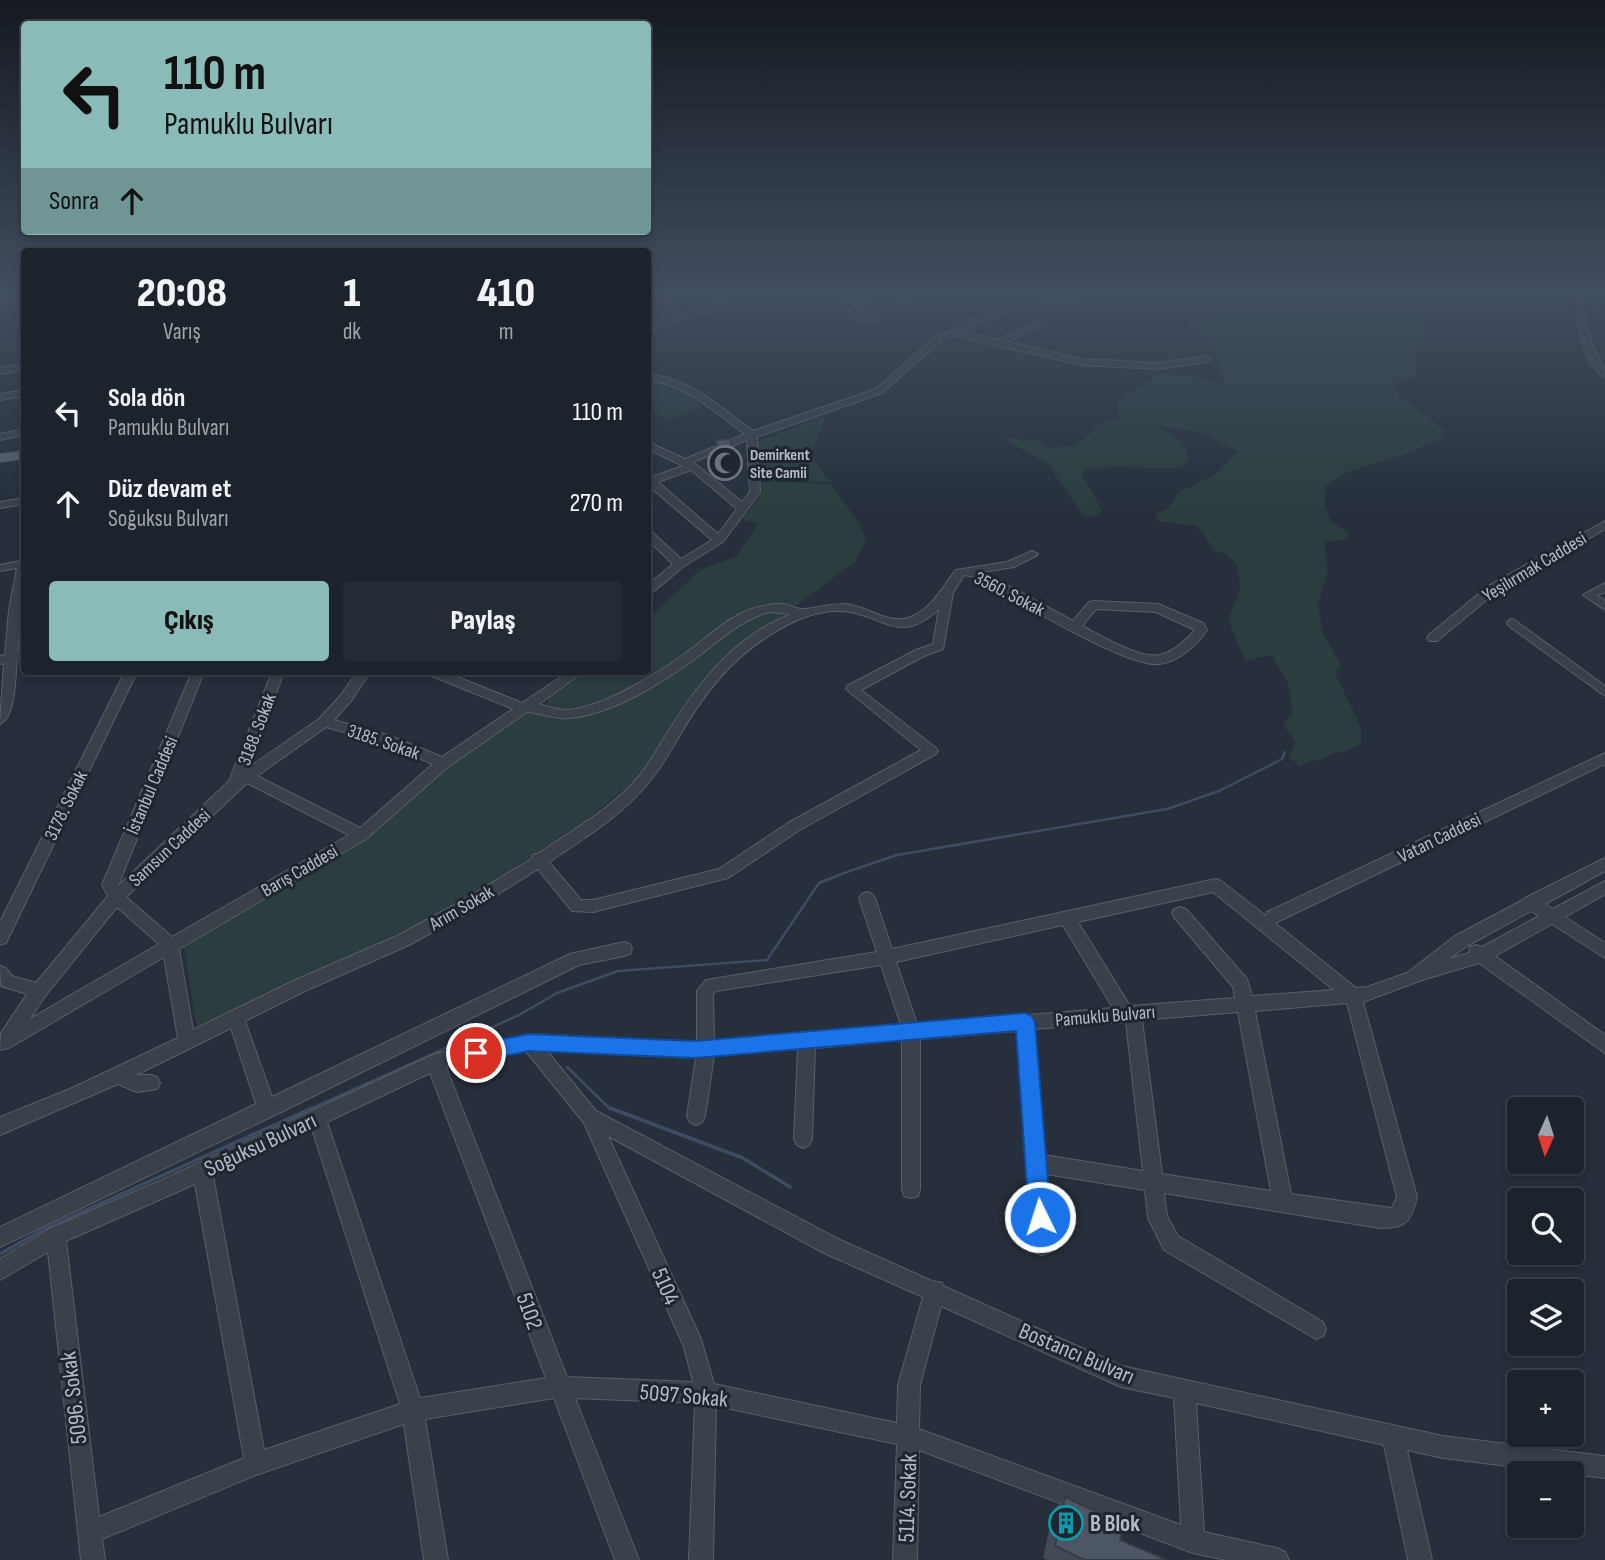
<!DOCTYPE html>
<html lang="tr">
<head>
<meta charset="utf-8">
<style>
	:root { --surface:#1c232c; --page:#252b34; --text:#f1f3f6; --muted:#a0a4a9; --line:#3a4048; --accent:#8bbbb9 }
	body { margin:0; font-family:"Sofia Sans Condensed",sans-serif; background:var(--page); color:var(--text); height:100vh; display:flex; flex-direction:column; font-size:26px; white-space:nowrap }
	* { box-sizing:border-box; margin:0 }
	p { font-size:23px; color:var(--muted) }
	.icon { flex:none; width:38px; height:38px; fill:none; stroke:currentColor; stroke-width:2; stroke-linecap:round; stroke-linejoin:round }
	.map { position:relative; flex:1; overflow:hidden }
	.sheet { position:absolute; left:21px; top:248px; width:630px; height:427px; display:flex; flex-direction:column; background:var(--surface); border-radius:7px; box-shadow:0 4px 10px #0003,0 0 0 2px var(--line) }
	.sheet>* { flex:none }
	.top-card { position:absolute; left:21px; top:21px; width:630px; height:214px; border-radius:7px; box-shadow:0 4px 10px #0003,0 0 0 2px var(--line); background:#8bbbb9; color:#111; overflow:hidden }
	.needle { width:46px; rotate:183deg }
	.buttons { position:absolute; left:1507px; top:1097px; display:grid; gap:14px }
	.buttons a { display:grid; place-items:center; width:77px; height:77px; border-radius:7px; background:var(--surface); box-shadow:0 4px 10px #0003,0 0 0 2px var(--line); font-size:35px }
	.pin { position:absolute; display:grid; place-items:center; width:60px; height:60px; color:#fff; margin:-30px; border:4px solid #fff; border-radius:50%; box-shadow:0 2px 7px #0007 }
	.me { position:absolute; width:77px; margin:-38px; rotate:356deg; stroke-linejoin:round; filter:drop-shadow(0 0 5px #0008) }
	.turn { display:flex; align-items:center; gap:24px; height:147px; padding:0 28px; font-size:32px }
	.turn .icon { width:91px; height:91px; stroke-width:2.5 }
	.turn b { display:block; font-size:49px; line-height:60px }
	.then { display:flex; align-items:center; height:66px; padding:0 28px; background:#0003; gap:14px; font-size:26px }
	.eta { display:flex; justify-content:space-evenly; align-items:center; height:119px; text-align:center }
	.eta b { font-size:42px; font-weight:800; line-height:49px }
	.cta { display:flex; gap:14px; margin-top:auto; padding:14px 28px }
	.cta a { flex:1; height:80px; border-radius:7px; background:var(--accent); color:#111; font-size:28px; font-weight:800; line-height:80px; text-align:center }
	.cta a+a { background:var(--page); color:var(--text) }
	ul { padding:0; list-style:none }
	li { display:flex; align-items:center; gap:21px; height:91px; padding:0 28px }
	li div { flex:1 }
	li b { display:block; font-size:26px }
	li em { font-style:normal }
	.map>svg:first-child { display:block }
	.green { fill:#2b3d3e }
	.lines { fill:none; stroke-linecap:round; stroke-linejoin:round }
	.stream-far1 { stroke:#3d4c62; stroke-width:2.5 }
	.stream { stroke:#3d4c62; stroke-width:3.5 }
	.minor-casing { stroke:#585f69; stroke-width:2 }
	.major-casing { stroke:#434a54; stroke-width:2 }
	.minor { fill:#3a414b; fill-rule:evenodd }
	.major { fill:#58606b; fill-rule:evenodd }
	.wall { fill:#424a56 }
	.shaded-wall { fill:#363c46 }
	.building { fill:#4d5664; stroke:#363c46; stroke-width:2 }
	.route { fill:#1a73e8; stroke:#114b97; stroke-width:2 }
	.labels { text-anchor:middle; stroke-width:6; stroke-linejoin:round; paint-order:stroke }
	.far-poi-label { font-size:16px; font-weight:bold; fill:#b5bcc7; stroke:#1f2630; text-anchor:start }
	.street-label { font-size:19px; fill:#b5bcc7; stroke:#1f2630 }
	.near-street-label { font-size:23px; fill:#b5bcc7; stroke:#1f2630 }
	.near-poi-label { font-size:23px; font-weight:bold; fill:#b5bcc7; stroke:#1f2630; text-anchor:start }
</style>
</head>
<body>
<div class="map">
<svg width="1605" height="1560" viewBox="0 0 1605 1560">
	<rect width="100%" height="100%" fill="#262f3b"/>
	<g class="green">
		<path d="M1213,293H1448L1431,301L1422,311L1427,331L1408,357L1415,362L1417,373L1410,379L1394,383L1398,394L1444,430L1439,440L1403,455L1347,472L1326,486L1325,505L1331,522L1350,533L1347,539L1324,542L1328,571L1318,602L1322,631L1341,666L1335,673L1361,728V745L1299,766L1289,756L1296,742L1283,725L1293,713L1288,684L1272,655L1245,661L1228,619L1241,586L1237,566L1227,555L1215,551L1197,526L1157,521L1155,514L1168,509L1179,491L1212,477L1237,451L1203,433L1157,426L1182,442L1189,457L1182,467C1149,471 1118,463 1085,470L1082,475L1102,510L1096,517L1083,516L1048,464L1000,437L1038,441L1051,448L1076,446L1099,425L1119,417L1118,402L1161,372L1224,383L1216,347L1188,323L1215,309Z"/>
		<polygon points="648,379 674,385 702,406 669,420 648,410"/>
		<polygon points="827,415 810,455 830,482 760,480 757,442"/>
		<polygon points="758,482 831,484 860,525 866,540 856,561 797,605 769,605 734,617 681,657 637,686 596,703 562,710 547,706 548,697 585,672 648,672 648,619 700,570 737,556 758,524 742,519 761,494"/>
		<polygon points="781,609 789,612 728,653 692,695 643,774 585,821 468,897 363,953 198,1034 184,947 199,934 368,838 448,766 524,713 533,712 559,720 598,714 686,665 743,623"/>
	</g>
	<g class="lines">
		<g class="stream-far1">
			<polyline points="567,1067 609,1108 615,1110"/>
			<polyline points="308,1110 519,1015 557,993 618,971 767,960 819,883 847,872 897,855 1167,809 1219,791 1282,759 1285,752"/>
		</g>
		<g class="stream">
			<polyline points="610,1108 743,1158 790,1187"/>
			<polyline points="0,1254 44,1229 312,1108"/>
		</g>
		<g class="minor-casing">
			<g id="minor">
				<polygon points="648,293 658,293 685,313 732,293 743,293 704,312 648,331 648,325 677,315"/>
				<path d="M1092,293H1107L1065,305L1032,308L1049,318V322L1007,342L1082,359L1157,363L1207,356L1211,359L1207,362L1157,369L1082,365L955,336L943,339L882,393L757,437L760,492L723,542L684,566L652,593H648V585L673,564L648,540V531L652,532L681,559L712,540L648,485V476L652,477L683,466L648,449V442L685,459L745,434C714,412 687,385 648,380V374C690,378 720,407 753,431L876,389L937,335L952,331L987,313L1023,304L1065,301ZM1022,309L1040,320L998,340L963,332L993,317ZM747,440L750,492L742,502L693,462ZM691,470L737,509L718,534L658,482Z"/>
				<path d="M1576,293H1584C1584,311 1586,329 1593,345C1597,357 1605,366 1605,378C1582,365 1575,318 1576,293Z"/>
				<polygon points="24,297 24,301 0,304 0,300"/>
				<polygon points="24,364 24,370 0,374 0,368"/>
				<polygon points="24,390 24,396 0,400 0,394"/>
				<polygon points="24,429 24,435 0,440 0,434"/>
				<polygon points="24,498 24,504 0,508 0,502"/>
				<polygon points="1605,521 1605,529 1496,592 1437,641 1429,641 1427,638 1429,635 1488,586"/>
				<path d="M1032,551L1038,554L1036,556L1014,567L983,572L1073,621L1089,602L1093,601L1158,604L1203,623L1207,630C1196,646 1179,661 1160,664C1125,668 1010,596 975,577L964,575L953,593L943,649L924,656L861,690L936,748L938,751L936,754L798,831L728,878L593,912L572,911L538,869L476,908L409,945L305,991L245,1021L272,1097L570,954L624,942L630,944L632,949L630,954L624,956L579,965L273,1116L0,1247V1227L256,1104L231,1028L136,1075H151L157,1077L160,1083L157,1089L137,1092L118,1084L0,1135V1117L70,1089L178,1038L164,957L9,1048L0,1050L1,1033L27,994L1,986L0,966L6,968L12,976L36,983L108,896L102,885L192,672H204L118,886L229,781L272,672H284L248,768L319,719L341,695L357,672H370L351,701L334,720L388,735L442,757L513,709L429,675L427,672H445L522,703L568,672H583L539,704C547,706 556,710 565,710C603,709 664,670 694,647C712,633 730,616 752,609C762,606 773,603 784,604C791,605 798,610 804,609C819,608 831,603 847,604C869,607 892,627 913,616C934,606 942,587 956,570L1007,562ZM939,609L933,644L916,650L847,686L846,689L921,750L788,823L719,869L593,900H581L549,862C583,839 623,815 649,782C662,767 671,750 681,733C704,694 731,659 770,635C793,620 821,607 850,612C889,619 900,644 939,609ZM1096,609L1156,612L1195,630C1186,640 1173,653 1159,655C1139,659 1100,635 1082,626ZM769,612L791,614C740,634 704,675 675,721C663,739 653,758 640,775C614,807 573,830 539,853L533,855L531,859L465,899L397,936L293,981L193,1030L179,949L366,839L448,767L527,712C542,713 555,720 570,718C613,714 666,681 700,655C722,638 742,620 769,612ZM326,727L379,742L433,764L360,828L257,776ZM247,783L349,835L172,937L126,897ZM117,907L159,944L30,1019L45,996Z"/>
				<path d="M24,560V591L17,652L24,650V658L17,660C15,676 16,717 0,724L4,663L0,664V656L5,655L9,610L17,568L0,571V565Z"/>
				<polygon points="1605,583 1605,592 1597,595 1605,601 1605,610 1583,595"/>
				<polygon points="1513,619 1605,686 1605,696 1509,626 1507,623 1509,620"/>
				<polygon points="125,672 137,672 6,943 0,945 0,922"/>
				<path d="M1605,753V764L1275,923L1356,988L1367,987L1407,973L1455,936L1523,900L1525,898L1605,858V871L1545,904L1553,909L1605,881V894L1565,917L1605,943V958L1552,924L1495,956L1605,1035V1053L1479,963L1422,980L1363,1002L1417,1197C1411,1222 1406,1228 1380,1228L1164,1193L1167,1216L1178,1236L1323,1322L1326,1329L1323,1336L1316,1339L1164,1250L1148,1218L1145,1190L1046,1174L1052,1245L1049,1252L1042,1255L1035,1252L1032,1245L1017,1031L920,1039V1189L918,1196L911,1198L904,1196L902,1189V1040L815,1048L812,1139L809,1145L803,1148L797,1145L794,1139L798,1049L714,1056L705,1116L702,1122L696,1125L690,1122L687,1116L696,1058L547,1051L596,1111L838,1239L932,1281L942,1283L943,1286L1122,1366L1443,1436L1605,1456V1478L1443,1458L1407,1450L1432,1560H1408L1384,1445L1196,1403L1204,1532L1277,1548L1285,1552L1289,1560H1226L1193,1553L919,1450L917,1560H893L897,1444L716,1406L713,1560H689L695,1403L575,1398L639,1560H615L554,1398L425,1419L448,1560H424L404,1424L256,1475L102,1539L105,1560H81L48,1252L0,1280V1259L49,1229L162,1180L435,1054L529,1034L697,1042V991L706,980L877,952L859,898L862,894L867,892L872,894L875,898L892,949L1216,879L1221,881L1266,916L1267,912ZM1213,892L1334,990L1252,996L1247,979L1186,909L1180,907L1174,909L1172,913L1174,917L1233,987L1235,998L1130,1006L1078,922ZM1531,911L1539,916L1482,947L1476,945L1470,947L1469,953L1449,959L1467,946ZM1063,925L1113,1008L917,1024L896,962ZM881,965L901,1025L714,1041L713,994L716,991ZM1347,1003L1397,1197L1392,1208L1291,1194L1255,1011ZM1238,1012L1271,1191L1162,1174L1142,1020ZM1126,1022L1143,1171L1044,1155L1034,1029ZM525,1050L584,1123L684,1347L693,1382L567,1377L446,1067ZM430,1073L546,1378L420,1398L327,1122ZM312,1129L400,1404L264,1450L213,1176ZM608,1136L824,1253L923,1297L898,1385L897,1423L714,1384L701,1339ZM195,1184L244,1458L99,1517L66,1241ZM941,1306L1121,1387L1174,1398L1181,1525L919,1429L920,1385Z"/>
			</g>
		</g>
		<g class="major-casing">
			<polygon id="major" points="24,451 24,459 0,462 0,454"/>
		</g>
		<use href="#minor" class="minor"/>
		<use href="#major" class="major"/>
	</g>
	<g class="wall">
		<polygon points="883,293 920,293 919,305 904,308"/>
		<polygon points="841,298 880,322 859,326 841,311"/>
		<polygon points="716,440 732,449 733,468 719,469"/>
		<polygon points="1065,1497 1120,1540 1167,1560 1048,1560 1043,1558 1053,1511"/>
	</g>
	<g class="shaded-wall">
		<polygon points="915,293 920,293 919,305 904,308 905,296"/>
		<polygon points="880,309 880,322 859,326 859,314"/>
	</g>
	<g class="building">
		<polygon points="901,293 915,293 905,296"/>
		<polygon points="862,294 880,309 859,314 841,298"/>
		<polygon points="730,439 732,449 718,450 716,440"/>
		<polygon points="1065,1497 1123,1524 1120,1540 1167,1560 1084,1560 1055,1546"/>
	</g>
	<linearGradient id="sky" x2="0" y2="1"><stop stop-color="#151a20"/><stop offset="0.57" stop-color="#414d60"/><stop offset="1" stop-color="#414d60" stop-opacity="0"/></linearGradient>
	<rect width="1605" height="512" fill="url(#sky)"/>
	<polygon class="route" points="1025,1013 1032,1016 1035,1022 1051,1217 1048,1225 1040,1228 1032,1225 1029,1217 1016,1031 695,1058 529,1051 476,1062 469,1059 467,1053 469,1047 476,1044 529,1034 695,1041"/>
	<defs>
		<g id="mosque-ring" transform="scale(1.75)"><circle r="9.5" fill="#1f2630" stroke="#6b7280" stroke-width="1.5"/><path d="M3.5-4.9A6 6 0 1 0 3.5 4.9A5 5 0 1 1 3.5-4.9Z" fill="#6b7280"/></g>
		<g id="building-ring" transform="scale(1.75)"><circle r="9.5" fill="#1f2630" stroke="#0f9aa8" stroke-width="1.5"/><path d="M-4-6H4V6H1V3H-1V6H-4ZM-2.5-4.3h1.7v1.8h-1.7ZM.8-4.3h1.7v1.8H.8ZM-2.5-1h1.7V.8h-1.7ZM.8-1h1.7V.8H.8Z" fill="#0f9aa8"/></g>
	</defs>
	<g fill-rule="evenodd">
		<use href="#mosque-ring" x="725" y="463"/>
		<use href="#building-ring" x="1066" y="1523"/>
	</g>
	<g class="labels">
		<g class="far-poi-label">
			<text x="750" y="460">Demirkent<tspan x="750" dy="18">Site Camii</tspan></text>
		</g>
		<g class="street-label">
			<text transform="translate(1534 566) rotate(-31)" y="7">Yeşilırmak Caddesi</text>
			<text transform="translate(1010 593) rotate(27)" y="7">3560. Sokak</text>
			<text transform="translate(256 729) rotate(-69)" y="7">3188. Sokak</text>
			<text transform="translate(384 741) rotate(19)" y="7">3185. Sokak</text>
			<text transform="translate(151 785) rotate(-67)" y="7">İstanbul Caddesi</text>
			<text transform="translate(65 805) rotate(-64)" y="7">3178. Sokak</text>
			<text transform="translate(1439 837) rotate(-26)" y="7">Vatan Caddesi</text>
			<text transform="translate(169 847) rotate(-43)" y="7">Samsun Caddesi</text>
			<text transform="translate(299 870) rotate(-30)" y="7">Barış Caddesi</text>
			<text transform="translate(461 907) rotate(-30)" y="7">Arım Sokak</text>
			<text transform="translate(1105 1015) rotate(-5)" y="7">Pamuklu Bulvarı</text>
		</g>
		<g class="near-street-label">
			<text transform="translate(260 1144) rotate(-25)" y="8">Soğuksu Bulvarı</text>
			<text transform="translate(666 1286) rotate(66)" y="8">5104</text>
			<text transform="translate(530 1311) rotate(70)" y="8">5102</text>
			<text transform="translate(1077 1353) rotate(23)" y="8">Bostancı Bulvarı</text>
			<text transform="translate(684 1395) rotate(5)" y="8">5097 Sokak</text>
			<text transform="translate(73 1398) rotate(-97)" y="8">5096. Sokak</text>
			<text transform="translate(907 1498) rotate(-88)" y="8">5114. Sokak</text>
		</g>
		<g class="near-poi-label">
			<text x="1090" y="1531">B Blok</text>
		</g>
	</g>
</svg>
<div class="buttons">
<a><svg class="needle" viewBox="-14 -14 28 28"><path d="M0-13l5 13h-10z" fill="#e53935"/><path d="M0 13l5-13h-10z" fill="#a0a4a9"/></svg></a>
<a><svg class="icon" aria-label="search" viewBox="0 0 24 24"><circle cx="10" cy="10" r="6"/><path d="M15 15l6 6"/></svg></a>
<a><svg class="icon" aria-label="layers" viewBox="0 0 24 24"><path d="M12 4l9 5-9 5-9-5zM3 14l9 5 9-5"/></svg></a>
<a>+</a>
<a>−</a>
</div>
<div class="pin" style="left:476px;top:1053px;background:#d93025"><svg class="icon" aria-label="arrive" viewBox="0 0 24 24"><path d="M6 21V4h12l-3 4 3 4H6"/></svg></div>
<svg class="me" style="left:1040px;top:1217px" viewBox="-20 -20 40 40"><circle r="17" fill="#1a73e8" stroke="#fff" stroke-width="3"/><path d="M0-11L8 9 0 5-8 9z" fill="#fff"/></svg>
<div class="top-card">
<div class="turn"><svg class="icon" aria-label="left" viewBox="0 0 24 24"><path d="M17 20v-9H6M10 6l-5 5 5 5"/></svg><div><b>110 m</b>Pamuklu Bulvarı</div></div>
<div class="then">Sonra<svg class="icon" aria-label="ahead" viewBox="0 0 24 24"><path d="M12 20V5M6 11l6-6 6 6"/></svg></div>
</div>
<section class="sheet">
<div class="eta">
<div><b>20:08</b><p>Varış</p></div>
<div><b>1</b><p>dk</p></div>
<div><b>410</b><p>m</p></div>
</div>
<ul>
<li><svg class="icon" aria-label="left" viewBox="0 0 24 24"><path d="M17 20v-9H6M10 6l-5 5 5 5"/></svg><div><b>Sola dön</b><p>Pamuklu Bulvarı</p></div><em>110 m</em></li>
<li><svg class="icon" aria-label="ahead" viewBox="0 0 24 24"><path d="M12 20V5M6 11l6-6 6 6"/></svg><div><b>Düz devam et</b><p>Soğuksu Bulvarı</p></div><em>270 m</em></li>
</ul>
<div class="cta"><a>Çıkış</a><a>Paylaş</a></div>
</section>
</div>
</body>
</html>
